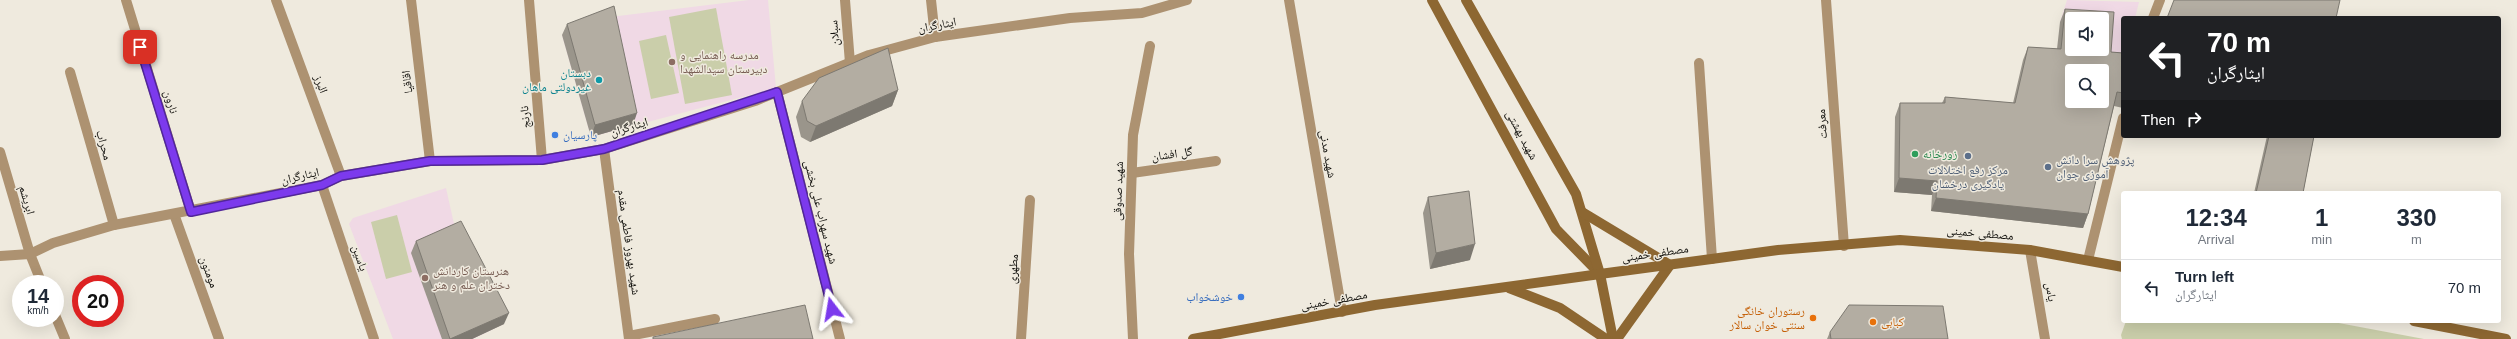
<!DOCTYPE html>
<html lang="en">
<head>
<meta charset="utf-8">
<style>
	:root { --surface:#fff; --page:#f6f6f7; --text:#1f2937; --muted:#747a83; --line:#e0e1e3 }
	body { margin:0; font-family:Arial,"Noto Naskh Arabic",sans-serif; background:var(--page); color:var(--text); height:100vh; display:flex; flex-direction:column; font-size:15px; white-space:nowrap }
	* { box-sizing:border-box; margin:0 }
	p { font-size:13px; color:var(--muted) }
	.icon { flex:none; width:22px; height:22px; fill:none; stroke:currentColor; stroke-width:2; stroke-linecap:round; stroke-linejoin:round }
	.map { position:relative; flex:1; overflow:hidden }
	.details { position:absolute; left:2121px; top:191px; width:380px; height:132px; display:flex; flex-direction:column; background:var(--surface); border-radius:4px; box-shadow:0 4px 16px #0002 }
	.details>* { flex:none }
	.guide { position:absolute; left:2121px; top:16px; width:380px; height:122px; border-radius:4px; box-shadow:0 4px 16px #0002; background:#202124; color:#fff; overflow:hidden }
	.tools { position:absolute; left:2065px; top:12px; display:grid; gap:8px }
	.tools a { display:grid; place-items:center; width:44px; height:44px; border-radius:4px; background:var(--surface); box-shadow:0 4px 16px #0002; font-size:20px }
	.speed { position:absolute; left:12px; top:275px; display:flex; gap:8px; font-size:20px; font-weight:700; text-align:center }
	.speed>* { display:grid; place-content:center; width:52px; height:52px; border-radius:50%; background:var(--surface); box-shadow:0 4px 16px #0002; line-height:1 }
	.speed small { font-size:10px; font-weight:400 }
	.speed .limit { border:6px solid #d22; background:#fff; color:#111 }
	.pin { position:absolute; display:grid; place-items:center; width:34px; height:34px; color:#fff; margin:-17px; border-radius:8px; box-shadow:0 2px 6px #0006 }
	.me { position:absolute; width:44px; margin:-22px; rotate:346deg; stroke-linejoin:round; filter:drop-shadow(0 0 3px #0008) }
	.turn { display:flex; align-items:center; gap:14px; height:84px; padding:0 20px; font-size:18px }
	.turn .icon { width:52px; height:52px; stroke-width:2.5 }
	.turn b { display:block; font-size:28px; line-height:34px }
	.then { display:flex; align-items:center; height:38px; padding:0 20px; background:#0003; gap:8px; font-size:15px }
	.eta { display:flex; justify-content:space-evenly; align-items:center; height:68px; text-align:center }
	.eta b { font-size:24px; font-weight:700; line-height:28px }
	ul { padding:0; list-style:none }
	li { display:flex; align-items:center; gap:12px; height:56px; padding:0 20px; border-top:1px solid var(--line) }
	li div { flex:1 }
	li b { display:block; font-size:15px }
	li em { font-style:normal }
	.map>svg:first-child { display:block }
	.education { fill:#f0d9e5 }
	.green { fill:#caceaa }
	.lines { fill:none; stroke-linecap:round; stroke-linejoin:round }
	.lane { stroke:#ad9271; stroke-width:10 }
	.street { stroke:#ad9271; stroke-width:10 }
	.secondary { stroke:#8d6732; stroke-width:10 }
	.wall { fill:#9a958b }
	.shaded-wall { fill:#7d7971 }
	.building { fill:#b3ada2; stroke:#7d7971; fill-rule:evenodd }
	.route-casing { stroke:#51269a; stroke-width:10 }
	.route { stroke:#7c3aed; stroke-width:7 }
	.education-dot { fill:#8d6e63; stroke:#efeade; stroke-width:1.5 }
	.culture-dot { fill:#0f9aa8; stroke:#efeade; stroke-width:1.5 }
	.shop-dot { fill:#3f7fe0; stroke:#efeade; stroke-width:1.5 }
	.leisure-dot { fill:#2e9e5b; stroke:#efeade; stroke-width:1.5 }
	.service-dot { fill:#5c6f8a; stroke:#efeade; stroke-width:1.5 }
	.food-dot { fill:#e8710a; stroke:#efeade; stroke-width:1.5 }
	.labels { text-anchor:middle; stroke-width:3; stroke-linejoin:round; paint-order:stroke }
	.street-label { font-size:12px; fill:#0f0e0a; stroke:#efeade }
	.education-label { font-size:12px; fill:#785e54; stroke:#efeade; text-anchor:start }
	.culture-label { font-size:12px; fill:#0d838f; stroke:#efeade; text-anchor:end }
	.shop-label { font-size:12px; fill:#366cbe; stroke:#efeade; text-anchor:start }
	.leisure-label { font-size:12px; fill:#27864d; stroke:#efeade; text-anchor:start }
	.service-label { font-size:12px; fill:#4e5e75; stroke:#efeade; text-anchor:start }
	.food-label { font-size:12px; fill:#c56008; stroke:#efeade; text-anchor:end }
</style>
</head>
<body>
<div class="map">
<svg width="2517" height="339" viewBox="0 0 2517 339">
	<rect width="100%" height="100%" fill="#efeade"/>
	<g class="education">
		<polygon points="749,0 768,0 776,88 591,137 562,35 610,17"/>
		<polygon points="2067,0 2139,2 2135,18 2123,18 2123,61 2106,66 2102,19 2072,19 2060,22"/>
		<polygon points="446,188 456,233 504,324 473,339 393,339 349,224 353,218"/>
	</g>
	<g class="green">
		<polygon points="716,8 732,95 685,104 669,17"/>
		<polygon points="666,35 679,93 651,99 639,41"/>
		<polygon points="397,215 412,272 386,279 371,222"/>
		<polygon points="2126,321 2328,321 2424,339 2122,339 2121,335"/>
	</g>
	<g class="lines">
		<polyline class="lane" points="777,92 840,339"/>
		<g class="street">
			<polyline points="126,0 191,212"/>
			<polyline points="276,0 341,176"/>
			<polyline points="411,0 430,161"/>
			<polyline points="529,0 542,160"/>
			<polyline points="845,0 850,63"/>
			<polyline points="931,0 935,37"/>
			<polyline points="1289,0 1342,312"/>
			<polyline points="1826,0 1844,246"/>
			<polyline points="2153,18 2160,0"/>
			<polyline points="1699,63 1712,259"/>
			<polyline points="70,72 114,225"/>
			<polyline points="604,149 629,339"/>
			<polyline points="0,152 30,254 42,284"/>
			<polyline points="1132,173 1216,161"/>
			<polyline points="322,185 374,339"/>
			<polyline points="174,214 219,339"/>
			<polyline points="2030,250 2045,339"/>
			<polyline points="0,256 30,254 53,243 114,225 322,185 341,176 430,161 542,160 604,149 755,101 869,55 935,37 1070,18 1142,13 1187,0"/>
			<polyline points="2088,260 2123,118"/>
			<polyline points="55,315 65,339"/>
			<polyline points="629,336 715,319"/>
			<polyline points="1021,339 1030,200"/>
			<polyline points="1133,339 1129,254 1133,135 1150,46"/>
		</g>
		<g class="secondary">
			<polyline points="1432,0 1556,229 1598,272"/>
			<polyline points="1466,0 1576,194 1600,274 1613,339"/>
			<polyline points="1582,212 1670,265 1617,339"/>
			<polyline points="1509,288 1560,308 1606,339"/>
			<polyline points="2414,321 2506,339"/>
			<polyline points="1193,339 1375,305 1600,274 1778,250 1900,240 2030,250 2123,267"/>
		</g>
	</g>
	<g class="wall">
		<polygon points="2065,9 2111,52 2123,53 2123,108 2114,106 2088,214 2083,228 1931,211 1932,195 1894,192 1895,117 1900,103 1942,103 1945,97 2013,103 2023,60 2028,47 2057,49 2060,22"/>
		<polygon points="567,24 633,125 591,137 562,35"/>
		<polygon points="898,90 892,106 810,142 801,137 796,117 802,101"/>
		<polygon points="2267,136 2314,136 2303,193 2254,193"/>
		<polygon points="1428,197 1470,260 1430,269 1423,213"/>
		<polygon points="416,241 504,324 472,339 442,339 411,253"/>
		<polygon points="1830,332 1948,339 1827,339"/>
	</g>
	<g class="shaded-wall">
		<polygon points="898,90 892,106 810,142 816,126"/>
		<polygon points="637,113 633,125 591,137 595,125"/>
		<polygon points="1899,178 1937,181 1932,195 1894,192"/>
		<polygon points="1936,198 2088,214 2083,228 1931,211"/>
		<polygon points="1475,244 1470,260 1430,269 1436,253"/>
		<polygon points="509,313 504,324 472,339 450,339"/>
	</g>
	<g class="building">
		<polygon points="2174,0 2340,0 2336,18 2167,18"/>
		<polygon points="614,6 637,113 595,125 567,24"/>
		<path d="M2065,9L2114,12L2111,52L2123,53V93L2117,92L2088,214L1936,198L1937,181L1899,178L1900,103H1945V97L2015,103L2028,47L2061,49ZM2072,19H2102V49H2072ZM2072,71H2102V101H2072Z"/>
		<polygon points="888,48 898,90 816,126 807,121 802,101 819,78"/>
		<polygon points="2269,136 2314,136 2303,193 2256,193"/>
		<polygon points="1469,191 1475,244 1436,253 1428,197"/>
		<polygon points="461,221 509,313 450,339 416,241"/>
		<polygon points="805,305 813,339 653,339 653,337"/>
		<polygon points="1849,305 1943,306 1948,339 1831,339 1830,332"/>
	</g>
	<g class="lines">
		<g class="route-casing">
			<polyline id="route" points="140,47 191,212 322,185 341,176 430,161 542,160 604,149 777,92 832,309"/>
		</g>
		<use href="#route" class="route"/>
	</g>
	<g class="education-dot">
		<circle cx="672" cy="62" r="4"/>
		<circle cx="425" cy="278" r="4"/>
	</g>
	<circle class="culture-dot" cx="599" cy="80" r="4"/>
	<g class="shop-dot">
		<circle cx="555" cy="135" r="4"/>
		<circle cx="1241" cy="297" r="4"/>
	</g>
	<circle class="leisure-dot" cx="1915" cy="154" r="4"/>
	<g class="service-dot">
		<circle cx="1968" cy="156" r="4"/>
		<circle cx="2048" cy="167" r="4"/>
	</g>
	<g class="food-dot">
		<circle cx="1813" cy="318" r="4"/>
		<circle cx="1873" cy="322" r="4"/>
	</g>
	<g class="labels">
		<g class="street-label">
			<text transform="translate(937 25) rotate(-11)" y="4">ایثارگران</text>
			<text transform="translate(834 33) rotate(-94)" y="4">سبلان</text>
			<text transform="translate(407 82) rotate(-97)" y="4">اقاقیا</text>
			<text transform="translate(321 84) rotate(70)" y="4">البرز</text>
			<text transform="translate(171 102) rotate(73)" y="4">نارون</text>
			<text transform="translate(525 117) rotate(-95)" y="4">نارنج</text>
			<text transform="translate(1822 124) rotate(-94)" y="4">معرفت</text>
			<text transform="translate(629 127) rotate(-17)" y="4">ایثارگران</text>
			<text transform="translate(1522 135) rotate(62)" y="4">شهید بهشتی</text>
			<text transform="translate(104 145) rotate(74)" y="4">محراب</text>
			<text transform="translate(1172 154) rotate(-8)" y="4">گل افشان</text>
			<text transform="translate(1328 154) rotate(80)" y="4">شهید مدنی</text>
			<text transform="translate(300 176) rotate(-13)" y="4">ایثارگران</text>
			<text transform="translate(1118 191) rotate(-88)" y="4">شهید صدوقی</text>
			<text transform="translate(27 200) rotate(74)" y="4">ابریشم</text>
			<text transform="translate(821 212) rotate(76)" y="4">شهید سهراب علی بخشی</text>
			<text transform="translate(1980 233) rotate(5)" y="4">مصطفی خمینی</text>
			<text transform="translate(629 242) rotate(82)" y="4">شهید بهروز فاطمی مقدم</text>
			<text transform="translate(1655 253) rotate(-8)" y="4">مصطفی خمینی</text>
			<text transform="translate(360 258) rotate(71)" y="4">یاسین</text>
			<text transform="translate(1013 269) rotate(-86)" y="4">مطهری</text>
			<text transform="translate(209 272) rotate(70)" y="4">مومنون</text>
			<text transform="translate(2051 292) rotate(81)" y="4">یاس</text>
			<text transform="translate(1334 300) rotate(-10)" y="4">مصطفی خمینی</text>
		</g>
		<g class="education-label">
			<text x="680" y="59">مدرسه راهنمایی و<tspan x="680" dy="14">دبیرستان سیدالشهدا</tspan></text>
			<text x="433" y="275">هنرستان کاردانش<tspan x="433" dy="14">دختران علم و هنر</tspan></text>
		</g>
		<g class="culture-label">
			<text x="591" y="77">دبستان<tspan x="591" dy="14">غیردولتی ماهان</tspan></text>
		</g>
		<g class="shop-label">
			<text x="563" y="139">پارسیان</text>
			<text x="1233" y="301" text-anchor="end">خوشخواب</text>
		</g>
		<g class="leisure-label">
			<text x="1923" y="158">زورخانه</text>
		</g>
		<g class="service-label">
			<text x="2056" y="164">پژوهش سرا دانش<tspan x="2056" dy="14">آموزی جوان</tspan></text>
			<text x="1968" y="174" text-anchor="middle">مرکز رفع اختلالات<tspan x="1968" dy="14">یادگیری درخشان</tspan></text>
		</g>
		<g class="food-label">
			<text x="1805" y="315">رستوران خانگی<tspan x="1805" dy="14">سنتی خوان سالار</tspan></text>
			<text x="1881" y="326" text-anchor="start">کبابی</text>
		</g>
	</g>
</svg>
<div class="tools">
<a><svg class="icon" aria-label="sound" viewBox="0 0 24 24"><path d="M4 9h4l5-4v14l-5-4H4zM17 9q2 3 0 6"/></svg></a>
<a><svg class="icon" aria-label="search" viewBox="0 0 24 24"><circle cx="10" cy="10" r="6"/><path d="M15 15l6 6"/></svg></a>
</div>
<div class="speed"><div>14<small>km/h</small></div><div class="limit">20</div></div>
<div class="pin" style="left:140px;top:47px;background:#d93025"><svg class="icon" aria-label="arrive" viewBox="0 0 24 24"><path d="M6 21V4h12l-3 4 3 4H6"/></svg></div>
<svg class="me" style="left:832px;top:309px" viewBox="-20 -20 40 40"><path d="M0-17L14 15 0 8-14 15z" fill="#7c3aed" stroke="#fff" stroke-width="4"/></svg>
<div class="guide">
<div class="turn"><svg class="icon" aria-label="left" viewBox="0 0 24 24"><path d="M17 20v-9H6M10 6l-5 5 5 5"/></svg><div><b>70 m</b>ایثارگران</div></div>
<div class="then">Then<svg class="icon" aria-label="right" viewBox="0 0 24 24"><path d="M7 20v-9h11M14 6l5 5-5 5"/></svg></div>
</div>
<section class="details">
<div class="eta">
<div><b>12:34</b><p>Arrival</p></div>
<div><b>1</b><p>min</p></div>
<div><b>330</b><p>m</p></div>
</div>
<ul>
<li><svg class="icon" aria-label="left" viewBox="0 0 24 24"><path d="M17 20v-9H6M10 6l-5 5 5 5"/></svg><div><b>Turn left</b><p>ایثارگران</p></div><em>70 m</em></li>
</ul>
</section>
</div>
</body>
</html>
